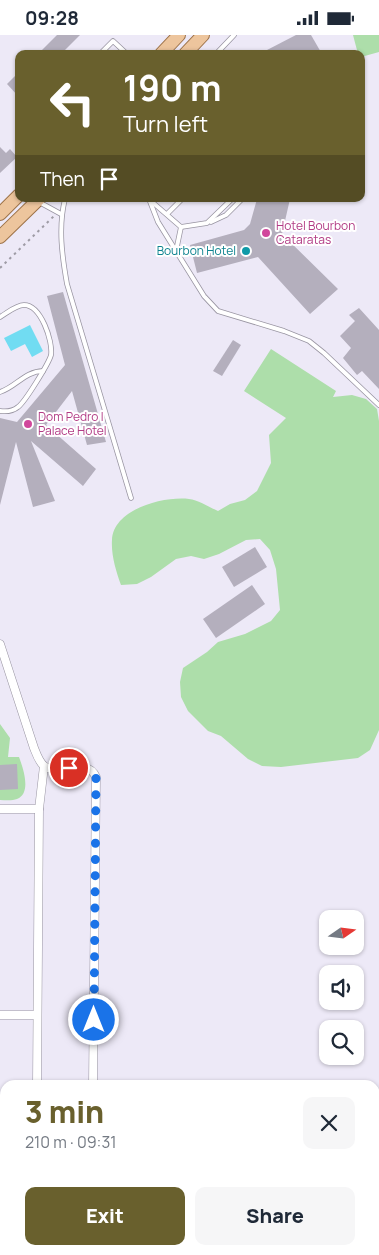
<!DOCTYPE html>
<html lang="en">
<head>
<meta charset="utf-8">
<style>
	:root { --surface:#fff; --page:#f6f6f7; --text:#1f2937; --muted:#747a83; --accent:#69602d }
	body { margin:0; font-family:Manrope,sans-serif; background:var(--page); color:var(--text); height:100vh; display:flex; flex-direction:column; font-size:19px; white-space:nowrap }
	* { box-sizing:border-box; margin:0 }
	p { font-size:16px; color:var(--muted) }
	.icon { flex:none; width:28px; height:28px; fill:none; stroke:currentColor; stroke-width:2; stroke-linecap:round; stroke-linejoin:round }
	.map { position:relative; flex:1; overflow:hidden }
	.panel { position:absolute; left:0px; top:1045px; width:380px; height:175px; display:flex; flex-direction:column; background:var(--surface); border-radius:15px 15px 0 0; box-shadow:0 1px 4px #0004 }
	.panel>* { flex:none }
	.guide { position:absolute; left:15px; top:15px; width:350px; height:152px; border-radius:10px; box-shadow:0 1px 4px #0004; background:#69602d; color:#fff; overflow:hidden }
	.needle { width:32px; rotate:76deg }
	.tools { position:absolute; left:319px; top:875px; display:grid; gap:10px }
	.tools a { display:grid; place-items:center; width:45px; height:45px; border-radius:10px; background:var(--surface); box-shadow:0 1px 4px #0004; font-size:25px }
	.pin { position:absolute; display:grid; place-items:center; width:42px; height:42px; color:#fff; margin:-21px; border:2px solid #fff; border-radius:50%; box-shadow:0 1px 5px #0007 }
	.me { position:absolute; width:55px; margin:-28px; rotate:0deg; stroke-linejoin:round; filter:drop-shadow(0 0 4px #0008) }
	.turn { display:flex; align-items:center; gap:18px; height:105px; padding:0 25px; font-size:22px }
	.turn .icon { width:65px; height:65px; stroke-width:2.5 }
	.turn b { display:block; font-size:35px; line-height:42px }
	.then { display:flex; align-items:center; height:48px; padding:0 25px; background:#0003; gap:10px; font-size:19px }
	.round { display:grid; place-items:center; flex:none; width:52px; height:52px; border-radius:10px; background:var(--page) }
	.headline { display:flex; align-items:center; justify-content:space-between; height:85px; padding:0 25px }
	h1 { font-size:30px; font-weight:800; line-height:38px; color:var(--accent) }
	.cta { display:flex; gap:10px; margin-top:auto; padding:10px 25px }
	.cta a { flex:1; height:58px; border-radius:10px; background:var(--accent); color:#fff; font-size:20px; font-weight:800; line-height:58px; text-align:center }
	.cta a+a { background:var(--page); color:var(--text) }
	.status { display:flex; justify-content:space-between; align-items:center; height:35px; padding:0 25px; background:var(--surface); direction:ltr }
	.status svg { height:14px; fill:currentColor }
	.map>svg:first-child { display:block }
	.green { fill:#addeaa }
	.water { fill:#71dcf2 }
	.building { fill:#b4afbd }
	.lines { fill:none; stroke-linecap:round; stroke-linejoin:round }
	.service-casing { stroke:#9995a2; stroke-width:5.5 }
	.minor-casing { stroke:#9995a2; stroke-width:9 }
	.primary-casing { stroke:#9d7248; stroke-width:14 }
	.path { stroke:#9e9ba5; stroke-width:2; stroke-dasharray:2.5 4; stroke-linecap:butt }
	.service { stroke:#fff; stroke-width:4 }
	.minor { stroke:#fff; stroke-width:8 }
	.primary { stroke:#edc59d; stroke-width:12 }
	.route { stroke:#1a73e8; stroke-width:9; stroke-dasharray:0 16.2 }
	.hotel-dot { fill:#d1479c; stroke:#fff; stroke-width:2 }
	.culture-dot { fill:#0f9aa8; stroke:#fff; stroke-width:2 }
	.labels { text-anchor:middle; stroke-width:4; stroke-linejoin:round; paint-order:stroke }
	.hotel-label { font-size:12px; fill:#b23c85; stroke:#fff; text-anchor:start }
	.culture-label { font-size:12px; fill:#0d838f; stroke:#fff; text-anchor:end }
</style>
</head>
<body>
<div class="status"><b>09:28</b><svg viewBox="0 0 49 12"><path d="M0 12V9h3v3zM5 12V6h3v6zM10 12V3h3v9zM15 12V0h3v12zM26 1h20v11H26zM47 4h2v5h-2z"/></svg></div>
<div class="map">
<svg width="379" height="1220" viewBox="0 0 379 1220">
	<rect width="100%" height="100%" fill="#ede9f7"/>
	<g class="green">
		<polygon points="353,0 379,0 379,17 361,22 361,19 358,19"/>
		<path d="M271,314L336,356L333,362L352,360L366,364L377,374L379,386V695L370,715L358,723L281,732L262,731L248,724L221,701L208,696L188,676L181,662L180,647L183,633L207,617L218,607L245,599L271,586L280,575L276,534L270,515L260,504L246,505L219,519L204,524L191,521L176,524L151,542L137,549L121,550C116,536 111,520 112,505C113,474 164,461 189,464C198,465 209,472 218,476L230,469L245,465L257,456L271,428L269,400L286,383L244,356Z"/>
		<path d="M0,689L10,703L8,722H19C23,733 32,758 17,764C12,766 5,765 0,765Z"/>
	</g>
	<polygon class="water" points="30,290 43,316 32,322 25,309 11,316 4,303"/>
	<g class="building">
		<polygon points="57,0 80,0 61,19 38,19"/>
		<polygon points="296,0 311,0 322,19 269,19 267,15"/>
		<polygon points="19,37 19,62 7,49"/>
		<polygon points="0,112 6,118 10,114 17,122 0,138"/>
		<polygon points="257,164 290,164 282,199 338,254 310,279 258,222 197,238 190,210 244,195 250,189"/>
		<polygon points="63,257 106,407 87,410 72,356 46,390 96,434 83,451 31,406 55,466 33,472 16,407 0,470 0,383 17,387 65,330 47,261"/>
		<polygon points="359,273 379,295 379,354 362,336 357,340 343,323 351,313 340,301 355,286 349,280"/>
		<polygon points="233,305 241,310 222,341 213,336"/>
		<polygon points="255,512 267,532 234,552 222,532"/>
		<polygon points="252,550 265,569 216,603 203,584"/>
		<polygon points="17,729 18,754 0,755 0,730"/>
	</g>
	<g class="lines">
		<g class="service-casing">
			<g id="service">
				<polyline points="100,19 113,6 127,19"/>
				<polyline points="216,19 234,0"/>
				<path d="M65,164C58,192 62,221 67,249L131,463"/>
				<polyline points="149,164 158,187 204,261 218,276 284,296 309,306 324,318 379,370"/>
				<polyline points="151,166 181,192 207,188 232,164"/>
				<polyline points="39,167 61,179"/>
				<polyline points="167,179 182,164"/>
				<polyline points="211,187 226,180 242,164"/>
				<polyline points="176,216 181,192"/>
				<path d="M0,282C7,278 16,270 24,270C41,270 53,306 51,320C49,328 25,367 18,372C13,376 7,377 0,376"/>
				<path d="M0,357C16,352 25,336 43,336"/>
			</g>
		</g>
		<g class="minor-casing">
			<g id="minor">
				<path d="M0,609L34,713C36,718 39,727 44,731C58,742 87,721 96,742L93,1050"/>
				<polyline points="0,774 39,774"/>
				<polyline points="0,980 37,980"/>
				<polyline points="37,1050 39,774 44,731"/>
				<polyline points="37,1215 37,1220"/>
				<polyline points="91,1220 91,1215"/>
			</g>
		</g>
		<g class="primary-casing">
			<g id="primary">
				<polyline points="161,19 179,0"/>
				<polyline points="185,19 203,0"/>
				<polyline points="0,179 19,160"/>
				<polyline points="0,202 39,164"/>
			</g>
		</g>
		<polyline class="path" points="0,233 54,181"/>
		<use href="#service" class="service"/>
		<use href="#minor" class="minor"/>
		<use href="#primary" class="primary"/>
	</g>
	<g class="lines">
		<path class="route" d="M69,733C81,733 91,730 96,742L94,985"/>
	</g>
	<g class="hotel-dot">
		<circle cx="266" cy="198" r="5"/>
		<circle cx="28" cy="389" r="5"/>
	</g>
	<circle class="culture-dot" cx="246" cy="216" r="5"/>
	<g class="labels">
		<g class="hotel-label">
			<text x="276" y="195">Hotel Bourbon<tspan x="276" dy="14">Cataratas</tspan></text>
			<text x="38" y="386">Dom Pedro I<tspan x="38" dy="14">Palace Hotel</tspan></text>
		</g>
		<g class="culture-label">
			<text x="236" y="220">Bourbon Hotel</text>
		</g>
	</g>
</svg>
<div class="tools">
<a><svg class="needle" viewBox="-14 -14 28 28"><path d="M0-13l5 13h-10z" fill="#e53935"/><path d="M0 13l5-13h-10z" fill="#747a83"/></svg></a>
<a><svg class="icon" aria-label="sound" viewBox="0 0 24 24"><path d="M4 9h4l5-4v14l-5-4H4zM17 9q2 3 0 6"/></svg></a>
<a><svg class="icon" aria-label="search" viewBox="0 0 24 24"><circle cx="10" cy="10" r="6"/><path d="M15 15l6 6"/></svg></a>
</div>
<div class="pin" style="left:69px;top:733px;background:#d93025"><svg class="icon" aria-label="arrive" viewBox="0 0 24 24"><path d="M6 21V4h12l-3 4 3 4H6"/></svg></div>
<svg class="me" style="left:94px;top:985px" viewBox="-20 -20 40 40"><circle r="17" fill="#1a73e8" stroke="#fff" stroke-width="3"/><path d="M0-11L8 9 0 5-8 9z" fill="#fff"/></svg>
<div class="guide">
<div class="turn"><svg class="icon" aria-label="left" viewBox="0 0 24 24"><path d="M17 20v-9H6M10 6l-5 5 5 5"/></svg><div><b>190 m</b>Turn left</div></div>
<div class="then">Then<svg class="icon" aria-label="arrive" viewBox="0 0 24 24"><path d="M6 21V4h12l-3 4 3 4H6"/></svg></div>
</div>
<section class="panel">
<div class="headline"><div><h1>3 min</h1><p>210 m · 09:31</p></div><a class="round"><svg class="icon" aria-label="close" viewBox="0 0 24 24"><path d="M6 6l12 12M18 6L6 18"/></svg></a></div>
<div class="cta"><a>Exit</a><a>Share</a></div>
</section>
</div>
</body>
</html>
